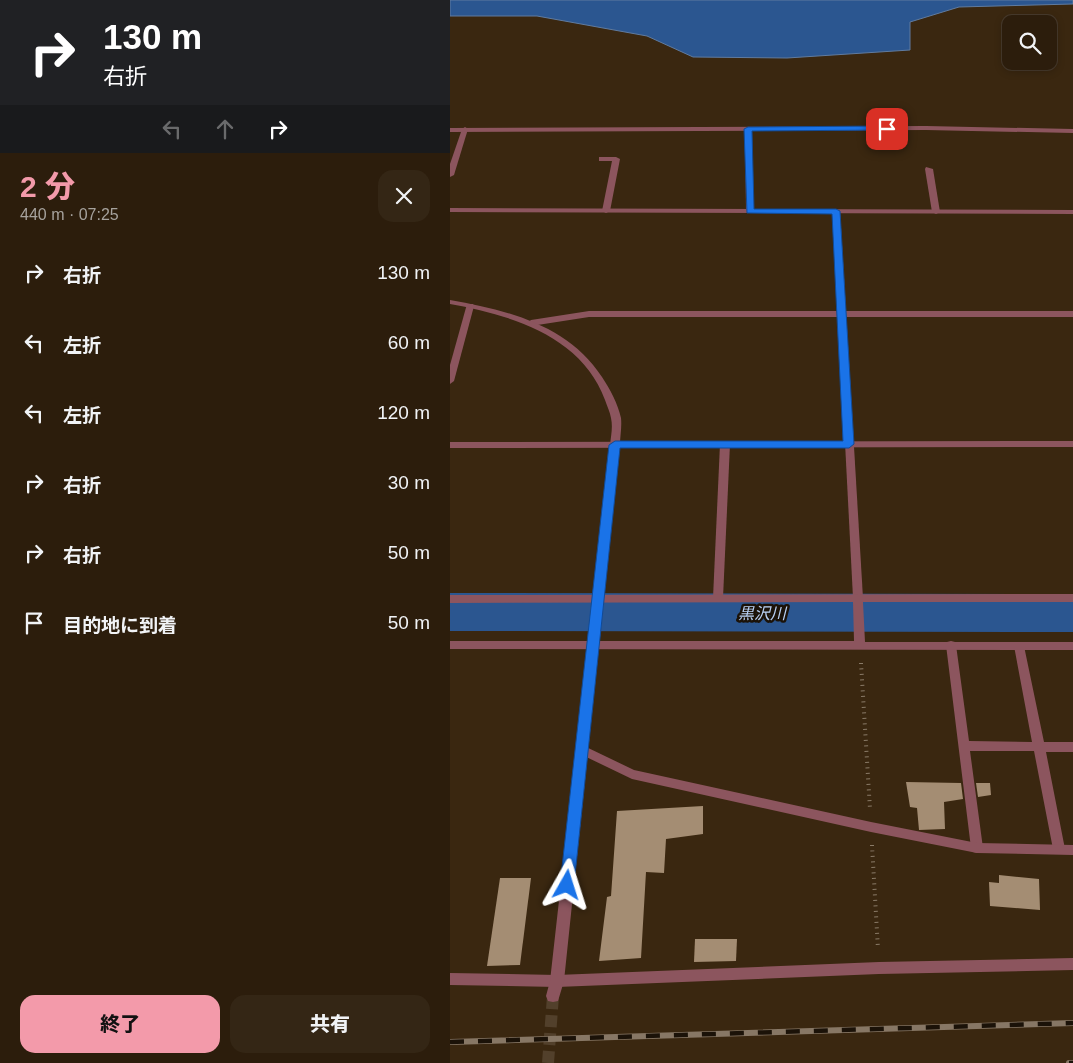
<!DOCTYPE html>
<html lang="ja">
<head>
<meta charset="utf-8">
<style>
	:root { --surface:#2c1d0c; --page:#342615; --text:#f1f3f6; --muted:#a6a29d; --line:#483b2d; --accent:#f39aaa }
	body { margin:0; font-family:Helvetica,"Noto Sans JP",sans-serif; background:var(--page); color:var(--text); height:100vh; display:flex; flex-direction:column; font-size:19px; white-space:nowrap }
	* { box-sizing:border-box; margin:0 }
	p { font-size:16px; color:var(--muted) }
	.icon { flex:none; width:28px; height:28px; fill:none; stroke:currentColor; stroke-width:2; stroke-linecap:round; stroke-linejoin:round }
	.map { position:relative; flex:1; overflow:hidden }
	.side { display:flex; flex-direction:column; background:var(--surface); width:450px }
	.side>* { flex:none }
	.top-card { background:#202124; color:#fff; overflow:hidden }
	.controls { position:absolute; left:552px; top:15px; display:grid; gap:10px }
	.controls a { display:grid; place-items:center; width:55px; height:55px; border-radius:10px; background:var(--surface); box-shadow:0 2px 8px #0003,0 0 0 1px var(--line); font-size:25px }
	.pin { position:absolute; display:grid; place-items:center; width:42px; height:42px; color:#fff; margin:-21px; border-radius:10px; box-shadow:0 2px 8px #0006 }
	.me { position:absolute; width:55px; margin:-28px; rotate:6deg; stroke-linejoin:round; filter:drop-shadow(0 0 4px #0008) }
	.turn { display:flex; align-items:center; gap:18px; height:105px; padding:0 20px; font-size:22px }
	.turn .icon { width:65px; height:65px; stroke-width:2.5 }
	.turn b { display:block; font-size:35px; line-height:42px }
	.lanes { display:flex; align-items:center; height:48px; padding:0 20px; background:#0003; justify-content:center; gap:25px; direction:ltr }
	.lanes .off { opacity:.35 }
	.round { display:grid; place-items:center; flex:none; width:52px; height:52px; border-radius:15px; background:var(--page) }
	.head { display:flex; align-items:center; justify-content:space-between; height:85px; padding:0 20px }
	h1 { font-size:30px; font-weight:800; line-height:38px; color:var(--accent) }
	.button { display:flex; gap:10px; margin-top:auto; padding:10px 20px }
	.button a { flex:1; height:58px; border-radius:15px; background:var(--accent); color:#111; font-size:20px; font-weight:800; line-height:58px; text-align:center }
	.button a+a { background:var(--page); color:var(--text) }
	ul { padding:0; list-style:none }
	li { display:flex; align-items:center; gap:15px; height:70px; padding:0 20px }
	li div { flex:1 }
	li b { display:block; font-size:19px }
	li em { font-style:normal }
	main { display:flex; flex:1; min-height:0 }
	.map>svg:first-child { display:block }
	.water { fill:#2b5690; stroke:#607b9f }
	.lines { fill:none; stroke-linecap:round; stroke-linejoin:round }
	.river { fill:#2b5690; fill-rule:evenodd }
	.building { fill:#a48d73 }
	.tertiary-tunnel { stroke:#52402b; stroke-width:12; stroke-dasharray:12 6; stroke-linecap:butt }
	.path { stroke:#8a7b68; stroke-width:4; stroke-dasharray:1 4.5; stroke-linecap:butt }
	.service { fill:#8c555e; fill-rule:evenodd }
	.minor { fill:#8c555e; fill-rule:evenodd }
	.tertiary { fill:#8c555e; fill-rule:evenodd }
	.rail-casing { stroke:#877765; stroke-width:6 }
	.rail { stroke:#1b1208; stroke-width:4.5; stroke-dasharray:14; stroke-linecap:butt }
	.route { fill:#1a73e8; stroke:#114b97 }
	.labels { text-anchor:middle; stroke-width:5; stroke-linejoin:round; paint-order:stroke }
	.water-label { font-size:16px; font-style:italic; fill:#b9d1f4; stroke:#1b1208 }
</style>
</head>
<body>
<main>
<section class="side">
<div class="top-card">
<div class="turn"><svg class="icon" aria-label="right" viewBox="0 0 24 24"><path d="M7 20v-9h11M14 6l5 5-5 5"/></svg><div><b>130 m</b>右折</div></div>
<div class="lanes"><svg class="icon off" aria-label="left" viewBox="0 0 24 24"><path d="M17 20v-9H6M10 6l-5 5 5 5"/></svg><svg class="icon off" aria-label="ahead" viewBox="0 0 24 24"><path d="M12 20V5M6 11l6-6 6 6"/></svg><svg class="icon" aria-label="right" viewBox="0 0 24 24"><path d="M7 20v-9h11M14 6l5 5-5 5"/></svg></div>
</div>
<div class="head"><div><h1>2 分</h1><p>440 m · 07:25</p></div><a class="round"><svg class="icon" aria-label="close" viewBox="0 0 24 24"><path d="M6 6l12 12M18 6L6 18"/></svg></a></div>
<ul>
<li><svg class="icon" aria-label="right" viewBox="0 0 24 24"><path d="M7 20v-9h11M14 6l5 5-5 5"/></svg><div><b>右折</b></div><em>130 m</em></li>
<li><svg class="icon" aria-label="left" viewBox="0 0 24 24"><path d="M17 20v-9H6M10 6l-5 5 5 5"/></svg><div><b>左折</b></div><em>60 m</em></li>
<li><svg class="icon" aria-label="left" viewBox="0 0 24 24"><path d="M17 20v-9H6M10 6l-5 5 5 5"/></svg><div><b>左折</b></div><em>120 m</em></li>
<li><svg class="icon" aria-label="right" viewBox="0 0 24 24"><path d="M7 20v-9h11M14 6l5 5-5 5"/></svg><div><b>右折</b></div><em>30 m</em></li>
<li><svg class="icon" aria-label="right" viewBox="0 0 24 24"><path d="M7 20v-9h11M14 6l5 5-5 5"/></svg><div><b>右折</b></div><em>50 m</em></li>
<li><svg class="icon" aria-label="arrive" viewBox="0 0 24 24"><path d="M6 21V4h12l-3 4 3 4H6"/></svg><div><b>目的地に到着</b></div><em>50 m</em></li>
</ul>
<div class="button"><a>終了</a><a>共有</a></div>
</section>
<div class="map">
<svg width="623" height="1063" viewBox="0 0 623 1063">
	<rect width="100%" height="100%" fill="#3a2710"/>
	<polygon class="water" points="0,0 623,0 623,4 509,7 460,22 460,50 337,58 243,57 197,36 87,16 0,16"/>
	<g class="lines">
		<polygon class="river" points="0,593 623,594 623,632 0,631"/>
	</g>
	<g class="building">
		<polygon points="456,782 511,783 513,799 494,802 495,829 469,830 467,808 460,807"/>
		<polygon points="526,783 540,783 541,795 528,797"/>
		<polygon points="253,806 253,834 216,839 214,873 196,872 191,958 149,961 157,897 161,896 167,811"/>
		<polygon points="549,875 589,879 590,910 540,906 539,882 549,883"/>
		<polygon points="50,878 81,878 70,965 37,966"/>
		<polygon points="245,939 287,939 286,961 244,962"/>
	</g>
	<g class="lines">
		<polyline class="tertiary-tunnel" points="98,1063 103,996"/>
		<g class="path">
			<polyline points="411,663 420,809"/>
			<polyline points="422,845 428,949"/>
		</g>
		<g class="service">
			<polygon points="15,127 18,129 4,175 0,177 0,164 12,129"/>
			<polygon points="298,127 301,129 304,211 300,213 296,211 295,129"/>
			<polygon points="149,157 166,157 170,159 160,211 156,213 152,211 162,161 149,161"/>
			<polygon points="476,167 483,169 490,212 486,214 482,212 475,169"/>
			<polygon points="383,209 386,209 390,211 413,598 412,601 404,601 403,598"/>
			<polygon points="17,304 23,304 24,306 4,381 0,384 0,365"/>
			<polygon points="275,441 280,444 273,598 272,601 264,601 263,598 270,444"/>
			<polygon points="501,641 505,642 506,645 519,741 582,742 564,646 565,643 573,643 574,646 594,742 623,742 623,752 596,752 615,849 613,853 609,854 605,853 603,849 584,751 520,751 533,848 531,852 527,853 523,852 521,848 496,645 497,642"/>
			<polygon points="623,958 623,970 429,974 107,987 0,985 0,973 107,975 429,962"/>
		</g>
		<g class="minor">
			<polygon points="476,126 623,129 623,133 476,130 0,132 0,128"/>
			<polygon points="0,208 623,210 623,214 0,212"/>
			<polygon points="139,311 623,311 623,317 139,317 81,326 77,323 81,320"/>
			<polygon points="623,441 623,447 0,448 0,442"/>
			<polygon points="623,594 623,602 413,602 415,642 623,642 623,650 0,649 0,641 404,641 403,602 0,603 0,595"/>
			<polygon points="132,745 184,770 421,822 527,843 623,845 623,855 527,853 421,832 182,779 128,753 126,750 128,747"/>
		</g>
		<path class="tertiary" d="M0,300C57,310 118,325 152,377C160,389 168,404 171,418C172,427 170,436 170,445L114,981L108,1001L103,1002L98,1001L96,996L100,981L160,445C161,436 163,427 161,418C160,412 157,406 155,400C132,336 61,315 0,304Z"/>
		<g class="rail-casing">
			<g id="rail">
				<polyline points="0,1042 623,1023"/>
				<polyline points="619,1063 623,1063"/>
			</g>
		</g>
		<use href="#rail" class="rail"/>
	</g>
	<polygon class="route" points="437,126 440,127 440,130 302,131 304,209 386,209 390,211 404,444 399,448 170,448 124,885 122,890 117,892 112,890 110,885 159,445 165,441 393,441 382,214 297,213 294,129 298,127"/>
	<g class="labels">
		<g class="water-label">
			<text x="312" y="619">黒沢川</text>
		</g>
	</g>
</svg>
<div class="controls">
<a><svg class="icon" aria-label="search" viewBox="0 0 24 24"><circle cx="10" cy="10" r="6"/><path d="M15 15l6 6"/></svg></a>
</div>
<div class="pin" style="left:437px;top:129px;background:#d93025"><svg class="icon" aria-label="arrive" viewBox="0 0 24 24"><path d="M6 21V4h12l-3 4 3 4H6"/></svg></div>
<svg class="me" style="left:117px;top:885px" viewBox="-20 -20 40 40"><path d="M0-17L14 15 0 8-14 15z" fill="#1a73e8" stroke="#fff" stroke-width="4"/></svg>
</div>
</main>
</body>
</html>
